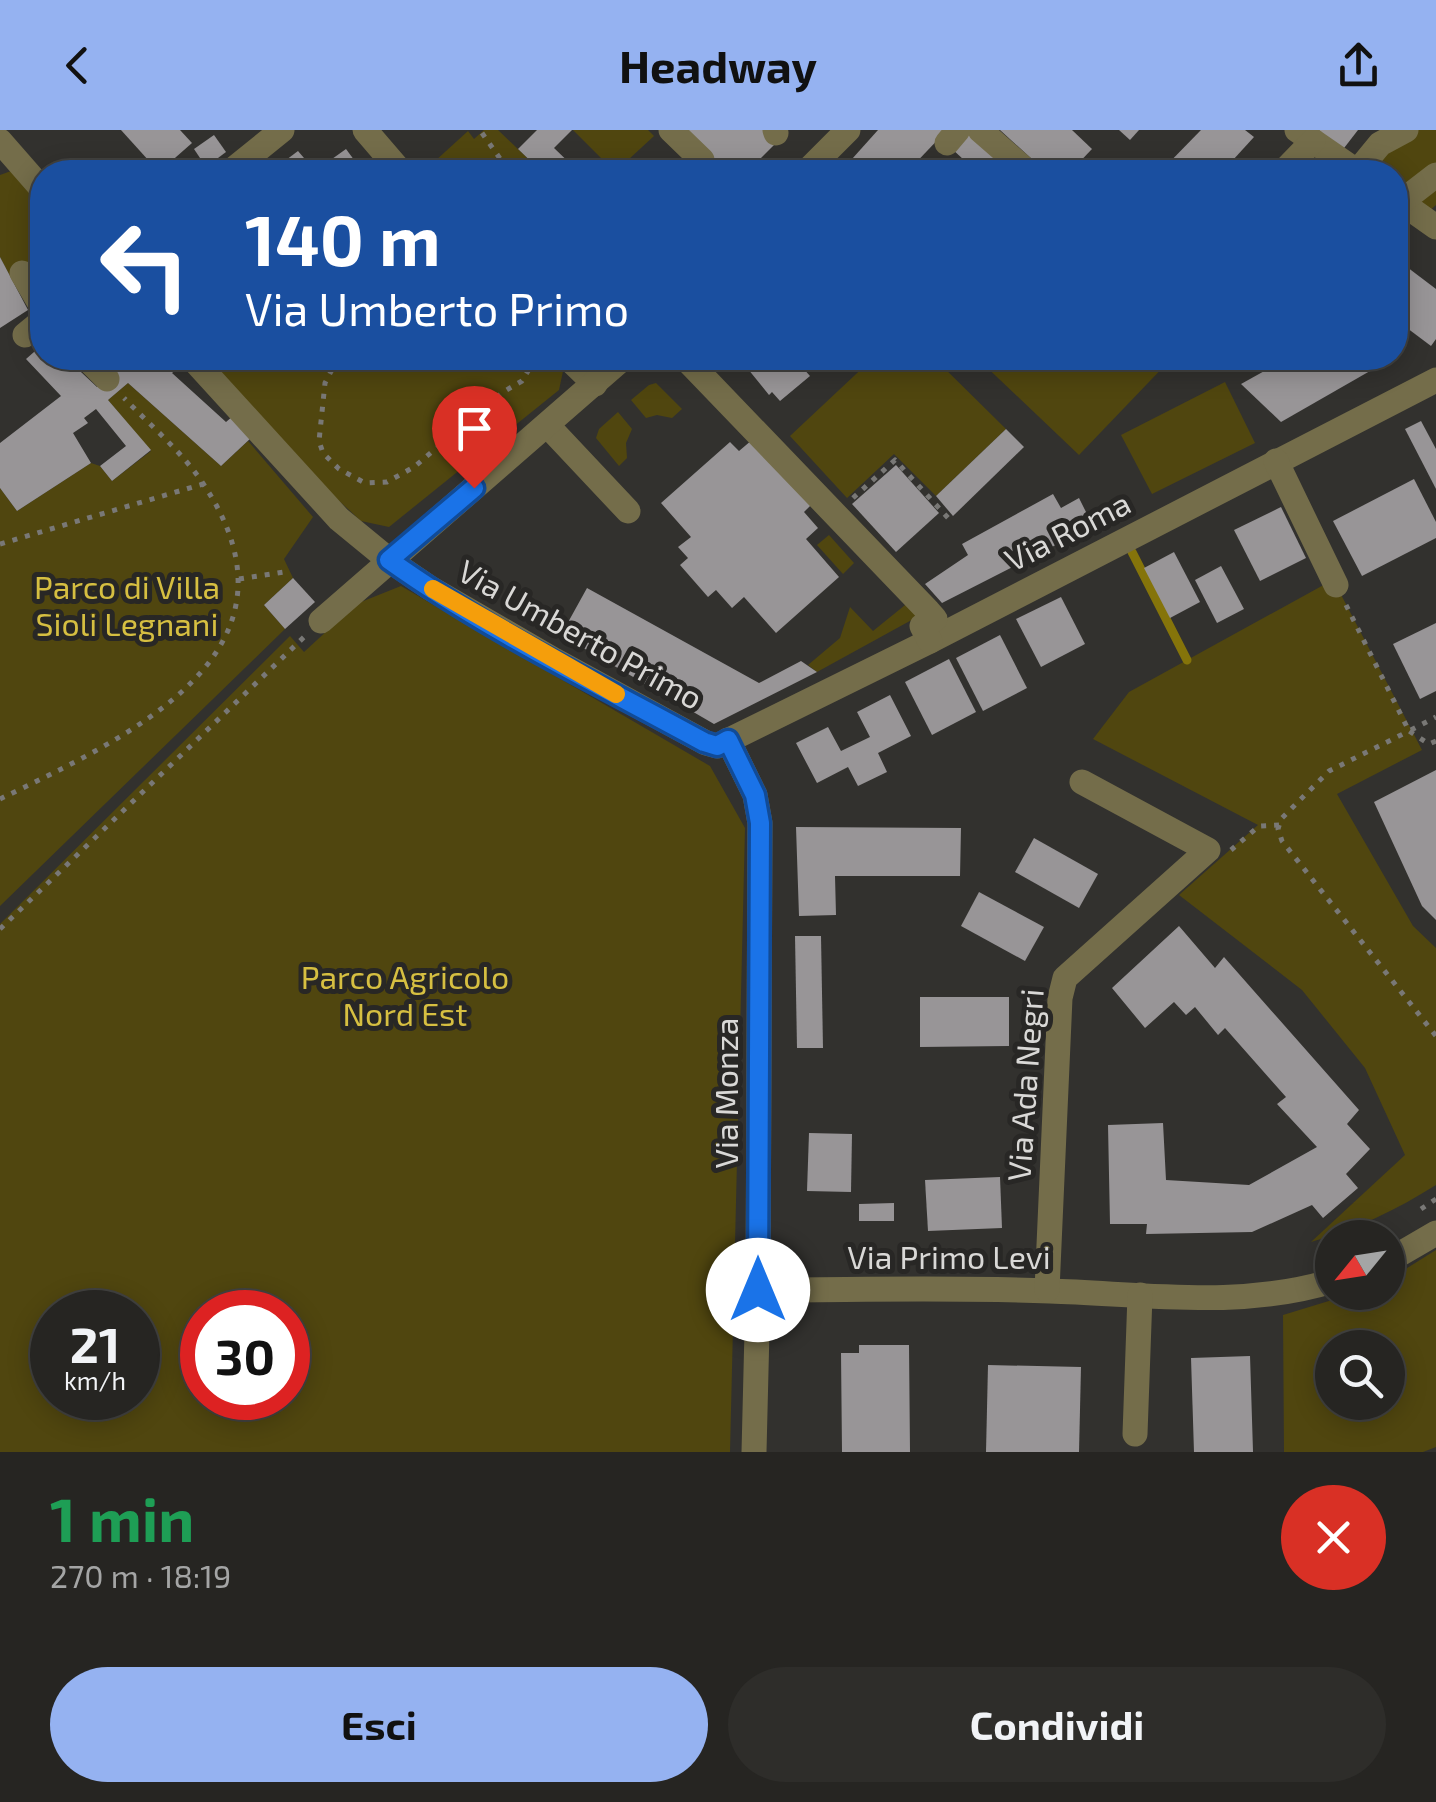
<!DOCTYPE html>
<html lang="it">
<head>
<meta charset="utf-8">
<style>
	:root { --surface:#262522; --page:#2e2d2a; --text:#f1f3f6; --muted:#a4a5a5; --line:#424240; --accent:#95b2f1 }
	body { margin:0; font-family:"Exo 2",sans-serif; background:var(--page); color:var(--text); height:100vh; display:flex; flex-direction:column; font-size:38px; white-space:nowrap }
	* { box-sizing:border-box; margin:0 }
	p { font-size:32px; color:var(--muted) }
	.icon { flex:none; width:55px; height:55px; fill:none; stroke:currentColor; stroke-width:2; stroke-linecap:round; stroke-linejoin:round }
	.map { position:relative; height:1322px; overflow:hidden }
	.side { display:flex; flex-direction:column; background:var(--surface); flex:1 }
	.side>* { flex:none }
	.guide { position:absolute; left:30px; top:30px; width:1378px; height:210px; border-radius:40px; box-shadow:0 5px 25px #0003,0 0 0 2px var(--line); background:#1a4fa0; color:#fff; overflow:hidden }
	.needle { width:65px; rotate:240deg }
	.fabs { position:absolute; left:1315px; top:1090px; display:grid; gap:20px }
	.fabs a { display:grid; place-items:center; width:90px; height:90px; border-radius:50%; background:var(--surface); box-shadow:0 5px 25px #0003,0 0 0 2px var(--line); font-size:50px }
	.speed { position:absolute; left:30px; top:1160px; display:flex; gap:20px; font-size:50px; font-weight:700; text-align:center }
	.speed>* { display:grid; place-content:center; width:130px; height:130px; border-radius:50%; background:var(--surface); box-shadow:0 5px 25px #0003,0 0 0 2px var(--line); line-height:1 }
	.speed small { font-size:25px; font-weight:400 }
	.speed .limit { border:15px solid #d22; background:#fff; color:#111 }
	.pin { position:absolute; display:grid; place-items:center; width:85px; height:85px; color:#fff; margin:-102px -42px; border-radius:50% 50% 50% 0; rotate:-45deg; box-shadow:0 0 10px #0007 }
	.pin .icon { rotate:45deg }
	.me { position:absolute; width:110px; margin:-55px; rotate:0deg; stroke-linejoin:round; filter:drop-shadow(0 0 8px #0008) }
	.turn { display:flex; align-items:center; gap:35px; height:210px; padding:0 50px; font-size:45px }
	.turn .icon { width:130px; height:130px; stroke-width:2.5 }
	.turn b { display:block; font-size:70px; line-height:85px }
	.round { display:grid; place-items:center; flex:none; width:105px; height:105px; border-radius:52px; background:var(--page) }
	.summary { display:flex; align-items:center; justify-content:space-between; height:170px; padding:0 50px }
	h1 { font-size:60px; font-weight:700; line-height:75px; color:#1e9e55 }
	.primary-button { display:flex; gap:20px; margin-top:auto; padding:20px 50px }
	.primary-button a { flex:1; height:115px; border-radius:60px; background:var(--accent); color:#111; font-size:40px; font-weight:700; line-height:115px; text-align:center }
	.primary-button a+a { background:var(--page); color:var(--text) }
	header { display:flex; justify-content:space-between; align-items:center; height:130px; padding:0 50px; background:var(--accent); color:#111; font-size:45px; font-weight:700 }
	.map>svg:first-child { display:block }
	.green { fill:#50460f; fill-rule:evenodd }
	.lines { fill:none; stroke-linecap:round; stroke-linejoin:round }
	.stream { stroke:#85740a; stroke-width:9 }
	.building { fill:#989597 }
	.path { stroke:#797876; stroke-width:5; stroke-dasharray:5 8; stroke-linecap:butt }
	.minor { stroke:#746d4a; stroke-width:25 }
	.route-casing { stroke:#114b97; stroke-width:25 }
	.route { stroke:#1a73e8; stroke-width:18 }
	.slow { stroke:#f59e0b; stroke-width:18 }
	.labels { text-anchor:middle; stroke-width:10; stroke-linejoin:round; paint-order:stroke }
	.street-label { font-size:32px; fill:#d9d8d6; stroke:#282725 }
	.park-label { font-size:32px; fill:#d6bf41; stroke:#282725 }
</style>
</head>
<body>
<header><svg class="icon" aria-label="back" viewBox="0 0 24 24"><path d="M15 5l-7 7 7 7"/></svg>Headway<svg class="icon" aria-label="share" viewBox="0 0 24 24"><path d="M12 15V3M7 8l5-5 5 5M5 13v7h14v-7"/></svg></header>
<div class="map">
<svg width="1436" height="1322" viewBox="0 0 1436 1322">
	<rect width="100%" height="100%" fill="#32312e"/>
	<g class="green">
		<polygon points="484,0 498,0 542,42 423,42 468,1 474,9"/>
		<polygon points="573,0 648,0 654,6 615,42"/>
		<polygon points="1388,0 1436,0 1436,75 1427,83 1395,60 1395,42 1369,42"/>
		<polygon points="11,41 42,78 42,126 12,150 0,127 0,45"/>
		<polygon points="201,228 560,228 565,232 559,260 389,397 361,391 311,345"/>
		<polygon points="898,228 934,228 1006,299 936,366 894,324 847,368 790,306 871,230 883,242"/>
		<polygon points="977,228 1169,228 1171,229 1079,325"/>
		<polygon points="1225,252 1255,313 1152,364 1121,305"/>
		<polygon points="128,253 221,336 248,311 313,387 284,429 293,448 264,475 285,499 0,776 0,358 17,381 91,333 100,336 112,351 151,321 108,270"/>
		<polygon points="656,253 682,279 672,288 657,285 646,288 631,270 649,255"/>
		<polygon points="618,282 632,299 626,313 627,328 619,336 596,308 599,299"/>
		<polygon points="829,405 854,433 843,444 817,415"/>
		<path d="M1329,452L1336,455L1422,620L1337,664L1413,796L1436,818V1055C1396,1080 1357,1099 1311,1112L1405,1025L1365,938L1302,860L1179,765L1258,695L1093,609L1129,562Z"/>
		<path d="M401,456L710,636L745,698L730,1322H0V794L290,506L304,522L356,474ZM52,1182H138V1268H52ZM202,1182H288V1268H202Z"/>
		<polygon points="915,467 928,481 817,542 808,535 840,508 850,477 873,501"/>
		<path d="M1436,1120V1317L1423,1322H1284L1283,1185L1355,1163L1388,1162V1150ZM1332,1218H1388V1272H1332Z"/>
	</g>
	<g class="lines">
		<polyline class="stream" points="1132,422 1187,530"/>
	</g>
	<g class="building">
		<polygon points="121,0 180,0 192,13 159,42"/>
		<polygon points="537,0 572,0 554,18 579,42 542,42 518,19"/>
		<polygon points="685,0 769,0 779,10 747,42 681,42 691,32"/>
		<polygon points="878,0 947,0 907,42 867,42 852,29"/>
		<polygon points="1000,0 1072,0 1092,19 1070,42 1046,42"/>
		<polygon points="1119,0 1139,0 1130,10"/>
		<polygon points="1201,0 1245,0 1254,7 1222,42 1160,42"/>
		<polygon points="1310,0 1358,0 1341,22"/>
		<polygon points="967,1 1002,33 994,42 977,42 951,18"/>
		<polygon points="214,5 226,22 206,37 194,19"/>
		<polygon points="346,19 363,42 330,42 325,34"/>
		<polygon points="298,21 316,42 270,42"/>
		<polygon points="0,127 28,180 0,198"/>
		<polygon points="1403,134 1436,159 1436,209 1431,216 1395,189 1395,145"/>
		<polygon points="42,215 42,228 66,228 97,257 116,242 100,228 164,228 177,239 172,243 226,292 233,286 252,307 221,336 128,253 108,270 151,320 112,351 100,336 126,316 96,279 84,288 88,293 73,303 91,333 17,381 0,358 0,313 61,266 26,229"/>
		<polygon points="739,228 806,228 808,231 802,237 810,246 780,271 772,262 769,265"/>
		<polygon points="868,228 898,228 883,242"/>
		<polygon points="1288,228 1363,228 1370,241 1281,292 1241,254"/>
		<polygon points="1421,291 1436,319 1436,359 1405,299"/>
		<polygon points="1006,299 1024,317 953,386 936,366"/>
		<polygon points="752,310 813,373 804,382 818,398 806,409 839,447 776,503 744,467 732,478 716,460 708,467 680,435 688,428 678,417 691,407 661,373 730,312 739,321"/>
		<polygon points="896,335 939,383 896,422 852,374"/>
		<polygon points="1414,349 1436,392 1436,408 1362,446 1333,391"/>
		<polygon points="1053,364 1061,378 1079,368 1093,396 942,473 925,454 968,425 962,414"/>
		<polygon points="1281,377 1306,428 1260,451 1234,400"/>
		<polygon points="1174,422 1200,472 1170,488 1144,438"/>
		<polygon points="1221,436 1244,479 1217,493 1195,450"/>
		<polygon points="293,448 315,472 285,499 264,475"/>
		<polygon points="587,458 759,553 801,531 817,542 714,594 561,505"/>
		<polygon points="1061,467 1085,514 1041,537 1016,489"/>
		<polygon points="1436,493 1436,561 1420,569 1393,514"/>
		<polygon points="1000,505 1027,558 983,581 956,528"/>
		<polygon points="949,529 976,582 932,605 905,552"/>
		<polygon points="890,565 911,606 878,623 887,642 858,656 848,637 817,653 796,613 828,597 841,621 870,607 857,582"/>
		<polygon points="1436,640 1436,790 1422,776 1374,672"/>
		<polygon points="796,697 961,698 960,746 835,746 836,785 799,786"/>
		<polygon points="1034,708 1098,744 1079,778 1015,742"/>
		<polygon points="979,762 1044,797 1025,831 961,796"/>
		<polygon points="1179,796 1215,838 1224,827 1359,980 1347,994 1370,1019 1346,1044 1358,1058 1323,1088 1312,1075 1252,1102 1146,1104 1147,1094 1110,1094 1108,995 1163,993 1166,1050 1249,1055 1317,1017 1277,974 1286,967 1225,898 1218,905 1195,877 1186,885 1174,872 1145,898 1112,858"/>
		<polygon points="795,806 821,806 823,918 797,918"/>
		<polygon points="920,867 1009,867 1009,916 920,917"/>
		<polygon points="809,1003 852,1004 851,1062 807,1061"/>
		<polygon points="1000,1047 1002,1098 928,1101 925,1050"/>
		<polygon points="894,1073 894,1091 859,1091 859,1074"/>
		<polygon points="859,1215 909,1215 910,1322 842,1322 841,1223 859,1223"/>
		<polygon points="1250,1226 1253,1322 1194,1322 1191,1228"/>
		<polygon points="988,1235 1081,1237 1079,1322 986,1322"/>
	</g>
	<g class="lines">
		<g class="path">
			<polyline points="482,3 506,37 502,42"/>
			<polyline points="338,228 325,253 319,311 323,323 339,339 365,353 387,352 414,337 503,262 522,251 531,236 526,228"/>
			<polyline points="853,368 895,330 949,389"/>
			<polyline points="0,414 203,354"/>
			<polyline points="239,449 290,441"/>
			<polyline points="1346,475 1409,601 1436,587"/>
			<polyline points="1436,611 1429,614 1409,601 1329,641 1281,689 1278,699 1282,711 1436,906"/>
			<path d="M0,669C125,608 319,524 202,352C181,321 150,295 124,268"/>
			<polyline points="1231,720 1259,696 1279,695"/>
			<polyline points="0,799 304,507"/>
			<polyline points="1421,1079 1436,1069"/>
		</g>
		<g class="minor">
			<polyline points="365,0 401,42"/>
			<polyline points="671,0 702,30"/>
			<polyline points="775,0 776,3"/>
			<polyline points="980,0 1028,42"/>
			<polyline points="1297,0 1358,42"/>
			<polyline points="0,11 42,59"/>
			<polyline points="947,13 958,0"/>
			<polyline points="230,42 282,0"/>
			<polyline points="806,42 848,0"/>
			<polyline points="1283,42 1313,11"/>
			<polyline points="1357,42 1380,14 1406,0"/>
			<polyline points="1395,68 1436,97"/>
			<polyline points="1401,72 1436,45"/>
			<polyline points="22,143 42,177"/>
			<polyline points="25,205 42,191"/>
			<polyline points="86,228 107,249"/>
			<polyline points="192,228 339,389 389,430 430,458 554,530 706,613 717,616 930,511 1436,250"/>
			<polyline points="568,228 595,254"/>
			<polyline points="685,228 928,481 935,489 922,496 930,511"/>
			<polyline points="548,296 628,381"/>
			<polyline points="1276,331 1336,455"/>
			<polyline points="321,491 623,228"/>
			<polyline points="728,610 755,665 760,693 758,1160 754,1322"/>
			<polyline points="1388,1131 1436,1103"/>
			<path d="M758,1160C855,1160 953,1157 1050,1161C1145,1164 1241,1179 1332,1151"/>
			<polyline points="1047,1160 1060,868 1065,848 1208,720 1082,652"/>
			<polyline points="1135,1304 1140,1165"/>
		</g>
	</g>
	<g class="lines">
		<g class="route-casing">
			<path id="route" d="M474,358L389,430C487,500 598,554 704,612L717,616L728,610L755,665L760,693L758,1160"/>
		</g>
		<use href="#route" class="route"/>
		<polyline class="slow" points="433,459 616,564"/>
	</g>
	<g class="labels">
		<g class="street-label">
			<text transform="translate(1068 402) rotate(-27)" y="11">Via Roma</text>
			<text transform="translate(580 505) rotate(29)" y="11">Via Umberto Primo</text>
			<text transform="translate(1026 955) rotate(-86)" y="11">Via Ada Negri</text>
			<text transform="translate(727 963) rotate(-90)" y="11">Via Monza</text>
			<text x="949" y="1139">Via Primo Levi</text>
		</g>
		<g class="park-label">
			<text x="127" y="469">Parco di Villa<tspan x="127" dy="37">Sioli Legnani</tspan></text>
			<text x="405" y="859">Parco Agricolo<tspan x="405" dy="37">Nord Est</tspan></text>
		</g>
	</g>
</svg>
<div class="fabs">
<a><svg class="needle" viewBox="-14 -14 28 28"><path d="M0-13l5 13h-10z" fill="#e53935"/><path d="M0 13l5-13h-10z" fill="#a4a5a5"/></svg></a>
<a><svg class="icon" aria-label="search" viewBox="0 0 24 24"><circle cx="10" cy="10" r="6"/><path d="M15 15l6 6"/></svg></a>
</div>
<div class="speed"><div>21<small>km/h</small></div><div class="limit">30</div></div>
<div class="pin" style="left:474px;top:358px;background:#d93025"><svg class="icon" aria-label="arrive" viewBox="0 0 24 24"><path d="M6 21V4h12l-3 4 3 4H6"/></svg></div>
<svg class="me" style="left:758px;top:1160px" viewBox="-20 -20 40 40"><circle r="19" fill="#fff"/><path d="M0-13L10 11 0 6-10 11z" fill="#1a73e8"/></svg>
<div class="guide">
<div class="turn"><svg class="icon" aria-label="left" viewBox="0 0 24 24"><path d="M17 20v-9H6M10 6l-5 5 5 5"/></svg><div><b>140 m</b>Via Umberto Primo</div></div>
</div>
</div>
<section class="side">
<div class="summary"><div><h1>1 min</h1><p>270 m · 18:19</p></div><a class="round" style="background:#d93025;color:#fff"><svg class="icon" aria-label="close" viewBox="0 0 24 24"><path d="M6 6l12 12M18 6L6 18"/></svg></a></div>
<div class="primary-button"><a>Esci</a><a>Condividi</a></div>
</section>
</body>
</html>
